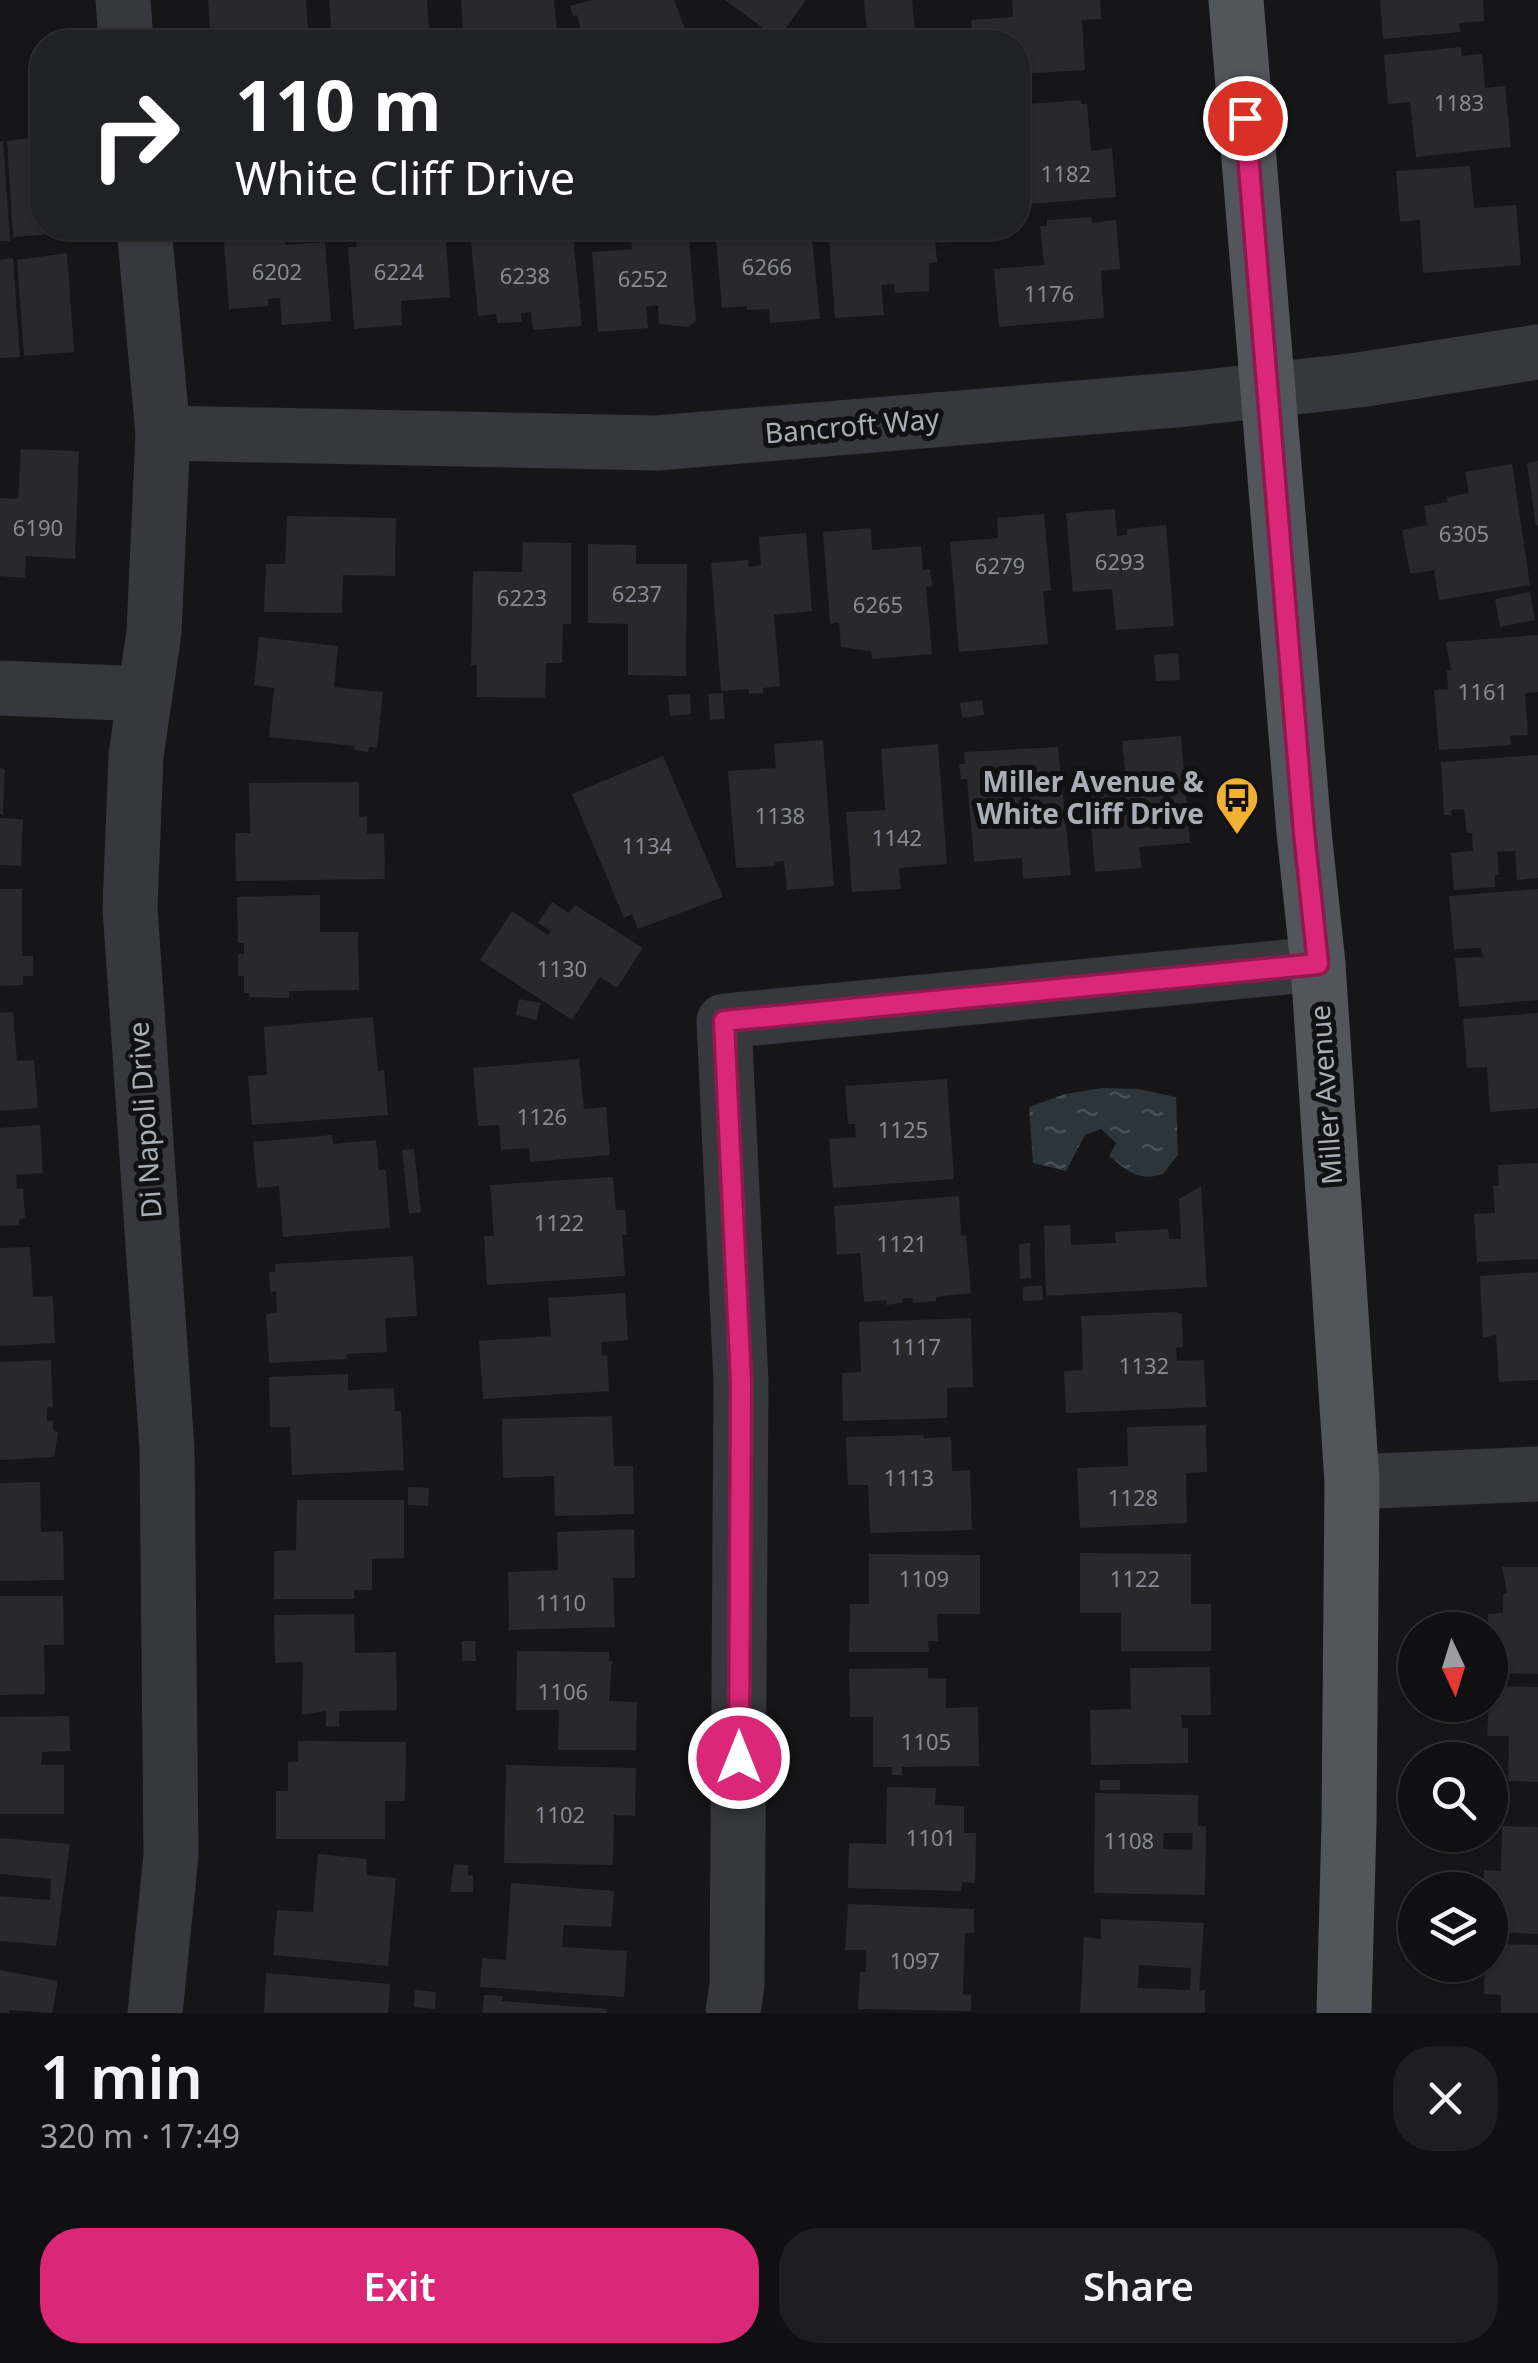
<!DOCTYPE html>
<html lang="en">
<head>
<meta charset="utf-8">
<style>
	:root { --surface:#101012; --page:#1e1e20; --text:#f1f3f6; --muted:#9c9d9f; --line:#303032; --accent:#db2777 }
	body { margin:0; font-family:"Noto Sans",sans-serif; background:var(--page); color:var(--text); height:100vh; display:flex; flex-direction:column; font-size:38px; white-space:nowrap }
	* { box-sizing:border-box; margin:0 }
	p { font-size:32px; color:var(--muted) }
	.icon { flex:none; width:55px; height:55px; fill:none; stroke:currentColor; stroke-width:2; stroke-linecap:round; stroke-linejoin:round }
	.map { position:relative; height:2013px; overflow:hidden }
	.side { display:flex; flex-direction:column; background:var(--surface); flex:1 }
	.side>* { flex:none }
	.hud { position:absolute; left:30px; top:30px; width:1000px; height:210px; border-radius:40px; box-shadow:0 2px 8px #0004,0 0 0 2px var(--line); background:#202124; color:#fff; overflow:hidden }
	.needle { width:65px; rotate:176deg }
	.controls { position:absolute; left:1398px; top:1612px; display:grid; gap:20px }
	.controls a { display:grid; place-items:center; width:110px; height:110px; border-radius:50%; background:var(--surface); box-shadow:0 2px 8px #0004,0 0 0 2px var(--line); font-size:50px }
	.pin { position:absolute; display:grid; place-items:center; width:85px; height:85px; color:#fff; margin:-42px; border:5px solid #fff; border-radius:50%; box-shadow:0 2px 10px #0007 }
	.me { position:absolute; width:110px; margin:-55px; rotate:0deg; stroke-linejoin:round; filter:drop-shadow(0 0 8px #0008) }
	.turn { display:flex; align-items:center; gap:35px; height:210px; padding:0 40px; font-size:45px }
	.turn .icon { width:130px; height:130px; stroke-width:2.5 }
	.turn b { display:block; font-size:70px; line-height:85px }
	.round { display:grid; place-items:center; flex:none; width:105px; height:105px; border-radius:40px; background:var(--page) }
	.headline { display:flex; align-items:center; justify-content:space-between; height:170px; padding:0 40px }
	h1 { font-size:60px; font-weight:600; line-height:75px }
	.action { display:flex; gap:20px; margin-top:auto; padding:20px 40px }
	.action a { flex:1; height:115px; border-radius:40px; background:var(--accent); color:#fff; font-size:40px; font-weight:600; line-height:115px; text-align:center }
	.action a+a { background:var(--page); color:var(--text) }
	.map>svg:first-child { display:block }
	.water { fill:url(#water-ripples) }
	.building { fill:#29292c; fill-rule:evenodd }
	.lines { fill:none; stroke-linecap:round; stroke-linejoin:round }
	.minor { stroke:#37383d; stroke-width:55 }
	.major { stroke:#53555c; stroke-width:55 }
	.route-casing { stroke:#8e194d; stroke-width:25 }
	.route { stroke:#db2777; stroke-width:18 }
	.labels { text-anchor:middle; stroke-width:10; stroke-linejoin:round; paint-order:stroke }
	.number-label { font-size:22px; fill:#888b94 }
	.street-label { font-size:28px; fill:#a8adb8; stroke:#111113 }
	.poi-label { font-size:28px; font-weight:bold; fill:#a8adb8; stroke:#111113; text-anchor:end }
</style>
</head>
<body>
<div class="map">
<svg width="1538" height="2013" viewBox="0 0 1538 2013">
	<defs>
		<pattern id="water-ripples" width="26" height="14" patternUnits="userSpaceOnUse" patternTransform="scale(2.5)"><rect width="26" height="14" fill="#2c353c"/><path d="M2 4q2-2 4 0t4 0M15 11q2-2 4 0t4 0" fill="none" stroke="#485056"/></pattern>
	</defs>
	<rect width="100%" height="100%" fill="#161618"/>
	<path class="water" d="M1102,1088L1139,1089L1176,1097L1178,1155L1163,1174C1139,1182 1127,1171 1109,1156L1116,1143L1101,1129L1085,1135L1066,1171L1033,1163L1029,1107L1065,1094Z"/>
	<g class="building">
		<polygon points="208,0 306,0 309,42 211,42"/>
		<polygon points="329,0 427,0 430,42 332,41"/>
		<polygon points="461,0 554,0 558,42 464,42"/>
		<polygon points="592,0 674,0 690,42 584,42 577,15 573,16 570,6"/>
		<polygon points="725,0 806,0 778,39"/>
		<polygon points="864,0 912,0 916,42 868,42"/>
		<polygon points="1012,0 1100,0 1101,19 1082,20 1085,70 1018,74 1018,42 973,42 971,20 1013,17"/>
		<polygon points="1380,0 1483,0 1484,21 1459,23 1460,32 1383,39"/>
		<polygon points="1461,47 1462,56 1482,54 1485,88 1505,86 1511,147 1416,157 1410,102 1388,104 1384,55"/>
		<polygon points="1081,100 1081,104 1087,104 1091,151 1112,148 1116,197 1018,205 1018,105"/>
		<polygon points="42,136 42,228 63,228 64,233 13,237 7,141"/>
		<polygon points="0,141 3,141 10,241 0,241"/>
		<polygon points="1470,166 1474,208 1516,205 1521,265 1423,273 1420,220 1400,222 1396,171"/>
		<polygon points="1091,217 1092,223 1116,220 1120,269 1101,271 1104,318 999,327 994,269 1044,265 1040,226 1047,226 1047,220"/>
		<polygon points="223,228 284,228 285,245 325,242 331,321 282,325 280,298 268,299 268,306 229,309"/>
		<polygon points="348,228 445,228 450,297 401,301 402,325 354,329 348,247 357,247 356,241 349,242"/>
		<polygon points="476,228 572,228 582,326 533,330 531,312 521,313 522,322 497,323 496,314 478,316 471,241 477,240"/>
		<polygon points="630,228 688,228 696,321 688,327 659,324 658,305 646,307 648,328 598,332 592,252 632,249"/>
		<polygon points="715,228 811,228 820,319 770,323 769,309 747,310 747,306 722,308"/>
		<polygon points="833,228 934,228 937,262 929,263 929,291 895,293 894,284 881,285 884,315 835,318 829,239 834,239"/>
		<polygon points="937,228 950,228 951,242 939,243"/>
		<polygon points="67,253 74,352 24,356 17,260"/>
		<polygon points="13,258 20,357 0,358 0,260"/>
		<polygon points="21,449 79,451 75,559 26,556 25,578 0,576 0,498 18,499"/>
		<polygon points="1538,461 1538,525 1536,526 1527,463"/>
		<polygon points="1512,464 1530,585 1439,600 1434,570 1410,574 1402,530 1427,525 1424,506 1448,502 1447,497 1469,493 1465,472"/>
		<polygon points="1115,509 1117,536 1127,535 1127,529 1166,525 1174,626 1116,630 1112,589 1073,592 1066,513"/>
		<polygon points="1044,514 1051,591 1043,591 1048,644 959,652 950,542 998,538 997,518"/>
		<polygon points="287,516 396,518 395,576 343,575 342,613 264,612 266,564 285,564"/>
		<polygon points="871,528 872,550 921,546 923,570 930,569 932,586 926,587 932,654 872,659 871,651 841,647 839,622 830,624 823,532"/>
		<polygon points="806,533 812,611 774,615 780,686 763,688 763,693 749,694 749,689 721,691 711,563 748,560 749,567 761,565 759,537"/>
		<polygon points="523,542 571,543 571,624 563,624 562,663 546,663 545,698 477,697 477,665 471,666 473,571 522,572"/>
		<polygon points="588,544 636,545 636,564 687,564 686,676 628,675 628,624 588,623"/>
		<polygon points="1530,592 1535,620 1500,627 1495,599"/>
		<polygon points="1538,635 1538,692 1525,693 1528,735 1510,736 1511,745 1439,750 1434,690 1448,689 1447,670 1451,670 1446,642"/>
		<polygon points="259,637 338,646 334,687 383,692 377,748 369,747 368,752 354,750 355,746 269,737 274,688 254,685"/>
		<polygon points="1178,653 1180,680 1156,681 1154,655"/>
		<polygon points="723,693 725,719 710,720 708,694"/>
		<polygon points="690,694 691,714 670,716 668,695"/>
		<polygon points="982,700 984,715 962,718 960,703"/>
		<polygon points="1181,736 1190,843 1139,847 1142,868 1095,872 1088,793 1127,790 1122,741"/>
		<polygon points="823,740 834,886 787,890 784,861 775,862 775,866 736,868 728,771 776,768 774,744"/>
		<polygon points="938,744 947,864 899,868 901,889 852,892 846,812 885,810 881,749"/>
		<polygon points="1058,747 1071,875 1023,879 1022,858 974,862 967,779 961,779 959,764 965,764 964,752"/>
		<polygon points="1538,755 1538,878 1517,880 1515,851 1497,852 1499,875 1495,875 1495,887 1454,890 1451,853 1473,851 1472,833 1467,833 1464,809 1451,810 1452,815 1444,815 1441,762"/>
		<polygon points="663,756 723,897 638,929 632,914 624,918 572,794"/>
		<polygon points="0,768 5,769 3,814 0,814"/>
		<polygon points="359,782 359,817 367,816 367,834 384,833 385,879 236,881 235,833 250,833 249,783"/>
		<polygon points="0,818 23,819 21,866 0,865"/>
		<polygon points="0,889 22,889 22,956 33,956 33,976 23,976 23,985 0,986"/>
		<polygon points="1538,889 1538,1000 1459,1007 1455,958 1483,957 1481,948 1454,949 1449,896"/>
		<polygon points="320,895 320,932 358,932 359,990 289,991 289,998 249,997 249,993 244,993 244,976 238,976 238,954 244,954 244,943 238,943 237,897"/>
		<polygon points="552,902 569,913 575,905 643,948 617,988 600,977 572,1020 480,960 512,911 548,935 551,931 538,923"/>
		<polygon points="519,999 540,1003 537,1020 516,1015"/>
		<polygon points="13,1012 17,1061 34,1060 38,1108 0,1111 0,1013"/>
		<polygon points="1538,1013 1538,1108 1490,1112 1487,1067 1467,1068 1463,1019"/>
		<polygon points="373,1017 378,1071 384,1070 388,1115 252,1125 248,1076 267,1075 264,1027"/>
		<polygon points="579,1059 584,1109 606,1107 610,1155 530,1162 529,1148 501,1150 499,1125 478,1126 473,1068"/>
		<polygon points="947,1079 954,1179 833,1188 829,1139 856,1137 855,1124 848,1124 845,1086"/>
		<polygon points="40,1125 43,1173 16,1175 17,1189 23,1188 25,1218 19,1219 19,1225 0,1226 0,1128"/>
		<polygon points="332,1135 333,1144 376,1140 379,1170 386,1170 390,1228 283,1237 279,1186 257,1188 253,1142"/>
		<polygon points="414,1149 421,1212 409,1214 402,1150"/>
		<polygon points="1538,1163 1538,1259 1477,1262 1474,1214 1495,1213 1493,1186 1499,1186 1498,1165"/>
		<polygon points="613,1177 616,1210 625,1210 627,1235 622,1235 625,1276 487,1285 484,1236 494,1236 490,1185"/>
		<polygon points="1201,1186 1207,1287 1046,1296 1044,1226 1070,1225 1071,1245 1116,1243 1115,1232 1168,1229 1169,1239 1181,1239 1179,1199"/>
		<polygon points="959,1196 961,1236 966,1235 971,1293 936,1297 936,1301 913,1303 912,1298 902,1299 902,1303 886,1305 886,1300 864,1302 860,1253 837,1255 834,1206"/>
		<polygon points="1030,1243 1031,1278 1020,1279 1019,1244"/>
		<polygon points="30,1247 33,1297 53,1296 55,1343 0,1346 0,1248"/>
		<polygon points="413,1256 417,1316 385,1318 387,1352 346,1354 347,1359 269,1363 266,1314 277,1313 276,1291 270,1292 269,1272 275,1272 275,1264"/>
		<polygon points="1538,1272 1538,1380 1499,1382 1496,1335 1483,1338 1480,1276"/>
		<polygon points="1042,1285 1043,1300 1023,1301 1023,1287"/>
		<polygon points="625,1293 628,1340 601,1342 602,1356 607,1355 609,1391 483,1399 479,1341 551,1336 548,1298"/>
		<polygon points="1175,1312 1182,1314 1183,1347 1176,1348 1177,1361 1204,1360 1206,1407 1066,1413 1064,1371 1083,1370 1081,1316"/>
		<polygon points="971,1318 973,1387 947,1388 947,1418 843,1421 842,1373 861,1372 859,1322"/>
		<polygon points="51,1360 53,1408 47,1407 47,1421 53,1420 53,1429 58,1433 54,1457 0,1460 0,1362"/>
		<polygon points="348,1374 348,1390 394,1388 395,1411 401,1411 404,1470 292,1475 290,1427 270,1427 269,1377"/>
		<polygon points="612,1416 614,1466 633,1466 634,1514 555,1516 554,1476 503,1478 502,1419"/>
		<polygon points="1206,1425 1207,1472 1186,1473 1187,1523 1080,1528 1077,1468 1128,1466 1127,1427"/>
		<polygon points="924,1435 923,1438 951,1437 952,1471 970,1470 972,1530 870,1533 868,1485 848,1485 846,1437"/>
		<polygon points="40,1482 41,1532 63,1531 64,1580 0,1581 0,1483"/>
		<polygon points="408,1487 429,1488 428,1506 408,1505"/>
		<polygon points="297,1500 404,1500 404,1558 372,1559 372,1590 354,1590 354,1599 274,1599 274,1551 296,1550"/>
		<polygon points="634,1529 635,1578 613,1578 615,1627 509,1630 508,1572 558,1570 557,1532"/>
		<polygon points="1080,1553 1191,1554 1191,1604 1211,1604 1211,1651 1121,1651 1121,1613 1080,1613"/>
		<polygon points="869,1554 980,1555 980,1614 937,1614 938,1641 928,1641 929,1652 849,1652 850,1604 869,1604"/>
		<polygon points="1502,1567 1538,1567 1538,1674 1490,1673 1488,1614 1503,1613 1503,1594 1507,1593"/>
		<polygon points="0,1596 63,1596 64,1645 44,1645 45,1694 0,1695"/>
		<polygon points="354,1614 355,1653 396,1652 397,1710 339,1711 339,1726 326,1727 326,1711 302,1715 303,1662 275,1663 274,1615"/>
		<polygon points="462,1641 475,1641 476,1661 462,1661"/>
		<polygon points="517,1651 609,1652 609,1661 612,1661 609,1701 637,1702 636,1750 558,1750 559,1710 516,1710"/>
		<polygon points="1210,1667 1211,1715 1181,1715 1182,1728 1188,1728 1188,1763 1091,1765 1090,1710 1131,1709 1130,1668"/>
		<polygon points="928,1668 928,1678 946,1679 946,1708 978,1707 979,1766 902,1767 902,1775 892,1775 892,1767 873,1767 873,1717 850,1717 849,1669"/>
		<polygon points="1490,1686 1538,1687 1538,1782 1508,1781 1509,1736 1487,1736"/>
		<polygon points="69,1716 70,1751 42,1752 41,1765 64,1765 64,1814 0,1814 0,1717"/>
		<polygon points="298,1741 406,1742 405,1801 385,1801 385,1839 276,1839 276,1791 288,1791 288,1762 298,1761"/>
		<polygon points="506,1765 636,1768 635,1816 614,1815 613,1865 504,1863"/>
		<rect x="1100" y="1780" width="20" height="10"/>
		<polygon points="887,1787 936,1788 935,1805 964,1806 964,1833 976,1833 975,1883 962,1882 961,1891 848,1888 849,1843 886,1844"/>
		<path d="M1095,1793L1198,1795V1826H1206L1205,1895L1094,1893ZM1164,1833H1193L1192,1850L1163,1849Z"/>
		<polygon points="1502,1826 1538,1827 1538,1934 1490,1932 1490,1890 1483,1890 1484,1870 1501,1871"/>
		<polygon points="0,1838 70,1844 56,1946 0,1941 0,1896 50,1900 51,1879 0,1874"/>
		<polygon points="318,1854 367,1859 366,1875 396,1878 388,1966 273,1955 277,1910 313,1912"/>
		<polygon points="454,1864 468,1865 468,1875 473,1876 473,1892 450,1892"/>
		<polygon points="511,1883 614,1891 611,1927 564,1925 562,1947 627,1951 624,1997 480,1987 482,1958 506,1960"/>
		<polygon points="848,1904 974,1909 974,1933 965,1933 963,1994 971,1995 971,2011 858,2009 860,1972 866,1972 866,1950 845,1950"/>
		<path d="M1101,1919L1204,1923L1199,1991L1205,1990V2013H1080L1084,1937L1101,1939ZM1139,1965L1191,1968L1190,1990L1138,1988Z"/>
		<polygon points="1490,1944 1538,1945 1538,2013 1501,2013 1501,1995 1484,1994 1485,1965 1490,1965"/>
		<polygon points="0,1970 58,1981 52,2013 9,2010 9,2013 0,2013"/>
		<polygon points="266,1973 390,1984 388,2013 264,2013"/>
		<polygon points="415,1990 436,1992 435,2009 414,2007"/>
		<polygon points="484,1995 502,1996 502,2001 607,2009 607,2013 482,2013"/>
	</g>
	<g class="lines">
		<g class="minor">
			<polyline points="123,0 126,42"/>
			<polyline points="144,228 163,433 154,632 136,756 130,908 167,1449 171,1855 155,2013"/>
			<polyline points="163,433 657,443 1187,399 1359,380 1538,352"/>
			<polyline points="0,688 145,694"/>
			<polyline points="1352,1482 1538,1474"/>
			<polyline points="733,2013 737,1984 741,1382 724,1021 1318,964"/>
		</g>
		<polyline class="major" points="1236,0 1304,832 1318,964 1352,1482 1349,1823 1344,2013"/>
	</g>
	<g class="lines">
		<g class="route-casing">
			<polyline id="route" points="739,1758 741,1382 724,1021 1318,964 1304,832 1245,118"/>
		</g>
		<use href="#route" class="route"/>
	</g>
	<defs>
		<g id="bus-pin" transform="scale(2.25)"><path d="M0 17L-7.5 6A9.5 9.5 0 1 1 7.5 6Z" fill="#f2b134" stroke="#111113"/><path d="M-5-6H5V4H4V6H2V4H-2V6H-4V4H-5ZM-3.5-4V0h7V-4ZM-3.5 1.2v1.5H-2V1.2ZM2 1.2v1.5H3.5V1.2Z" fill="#111"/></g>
	</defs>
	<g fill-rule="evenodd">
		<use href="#bus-pin" x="1237" y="798"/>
	</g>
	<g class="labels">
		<g class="number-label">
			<text x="1459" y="111">1183</text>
			<text x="1066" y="182">1182</text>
			<text x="767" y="275">6266</text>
			<text x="277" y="280">6202</text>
			<text x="399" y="280">6224</text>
			<text x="525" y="284">6238</text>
			<text x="643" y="287">6252</text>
			<text x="1049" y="302">1176</text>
			<text x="38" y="536">6190</text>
			<text x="1464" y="542">6305</text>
			<text x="1120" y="570">6293</text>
			<text x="1000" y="574">6279</text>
			<text x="637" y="602">6237</text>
			<text x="522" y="606">6223</text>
			<text x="878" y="613">6265</text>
			<text x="1483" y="700">1161</text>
			<text x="780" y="824">1138</text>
			<text x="897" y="846">1142</text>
			<text x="647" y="854">1134</text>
			<text x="562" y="977">1130</text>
			<text x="542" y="1125">1126</text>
			<text x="903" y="1138">1125</text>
			<text x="559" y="1231">1122</text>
			<text x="902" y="1252">1121</text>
			<text x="916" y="1355">1117</text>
			<text x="1144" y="1374">1132</text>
			<text x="909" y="1486">1113</text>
			<text x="1133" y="1506">1128</text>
			<text x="924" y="1587">1109</text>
			<text x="1135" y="1587">1122</text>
			<text x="561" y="1611">1110</text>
			<text x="563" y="1700">1106</text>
			<text x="926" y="1750">1105</text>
			<text x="560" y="1823">1102</text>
			<text x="931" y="1846">1101</text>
			<text x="1129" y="1849">1108</text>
			<text x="915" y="1969">1097</text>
		</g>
		<g class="street-label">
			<text transform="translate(852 426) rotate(-5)" y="10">Bancroft Way</text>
			<text transform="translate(1326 1095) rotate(-94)" y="10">Miller Avenue</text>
			<text transform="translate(145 1120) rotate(-94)" y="10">Di Napoli Drive</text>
		</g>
		<g class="poi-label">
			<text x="1204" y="792">Miller Avenue &amp;<tspan x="1204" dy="32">White Cliff Drive</tspan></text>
		</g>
	</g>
</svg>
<div class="controls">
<a><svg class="needle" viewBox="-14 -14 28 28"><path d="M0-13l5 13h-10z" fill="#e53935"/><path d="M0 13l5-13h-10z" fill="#9c9d9f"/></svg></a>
<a><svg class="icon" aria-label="search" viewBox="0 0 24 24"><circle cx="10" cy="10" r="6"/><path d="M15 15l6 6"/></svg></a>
<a><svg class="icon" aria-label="layers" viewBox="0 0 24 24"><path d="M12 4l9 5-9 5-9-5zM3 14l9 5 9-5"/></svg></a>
</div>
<div class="pin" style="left:1245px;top:118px;background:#d93025"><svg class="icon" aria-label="arrive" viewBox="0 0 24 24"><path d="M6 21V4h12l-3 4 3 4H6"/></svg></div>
<svg class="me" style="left:739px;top:1758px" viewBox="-20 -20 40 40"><circle r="17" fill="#db2777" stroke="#fff" stroke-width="3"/><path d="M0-11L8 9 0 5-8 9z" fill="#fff"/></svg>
<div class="hud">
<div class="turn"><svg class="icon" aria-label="right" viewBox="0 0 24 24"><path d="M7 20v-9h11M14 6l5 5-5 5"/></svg><div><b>110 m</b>White Cliff Drive</div></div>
</div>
</div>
<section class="side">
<div class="headline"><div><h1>1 min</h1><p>320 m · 17:49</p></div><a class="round"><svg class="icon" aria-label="close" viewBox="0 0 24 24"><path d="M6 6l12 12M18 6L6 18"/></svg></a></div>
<div class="action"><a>Exit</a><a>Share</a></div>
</section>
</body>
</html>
